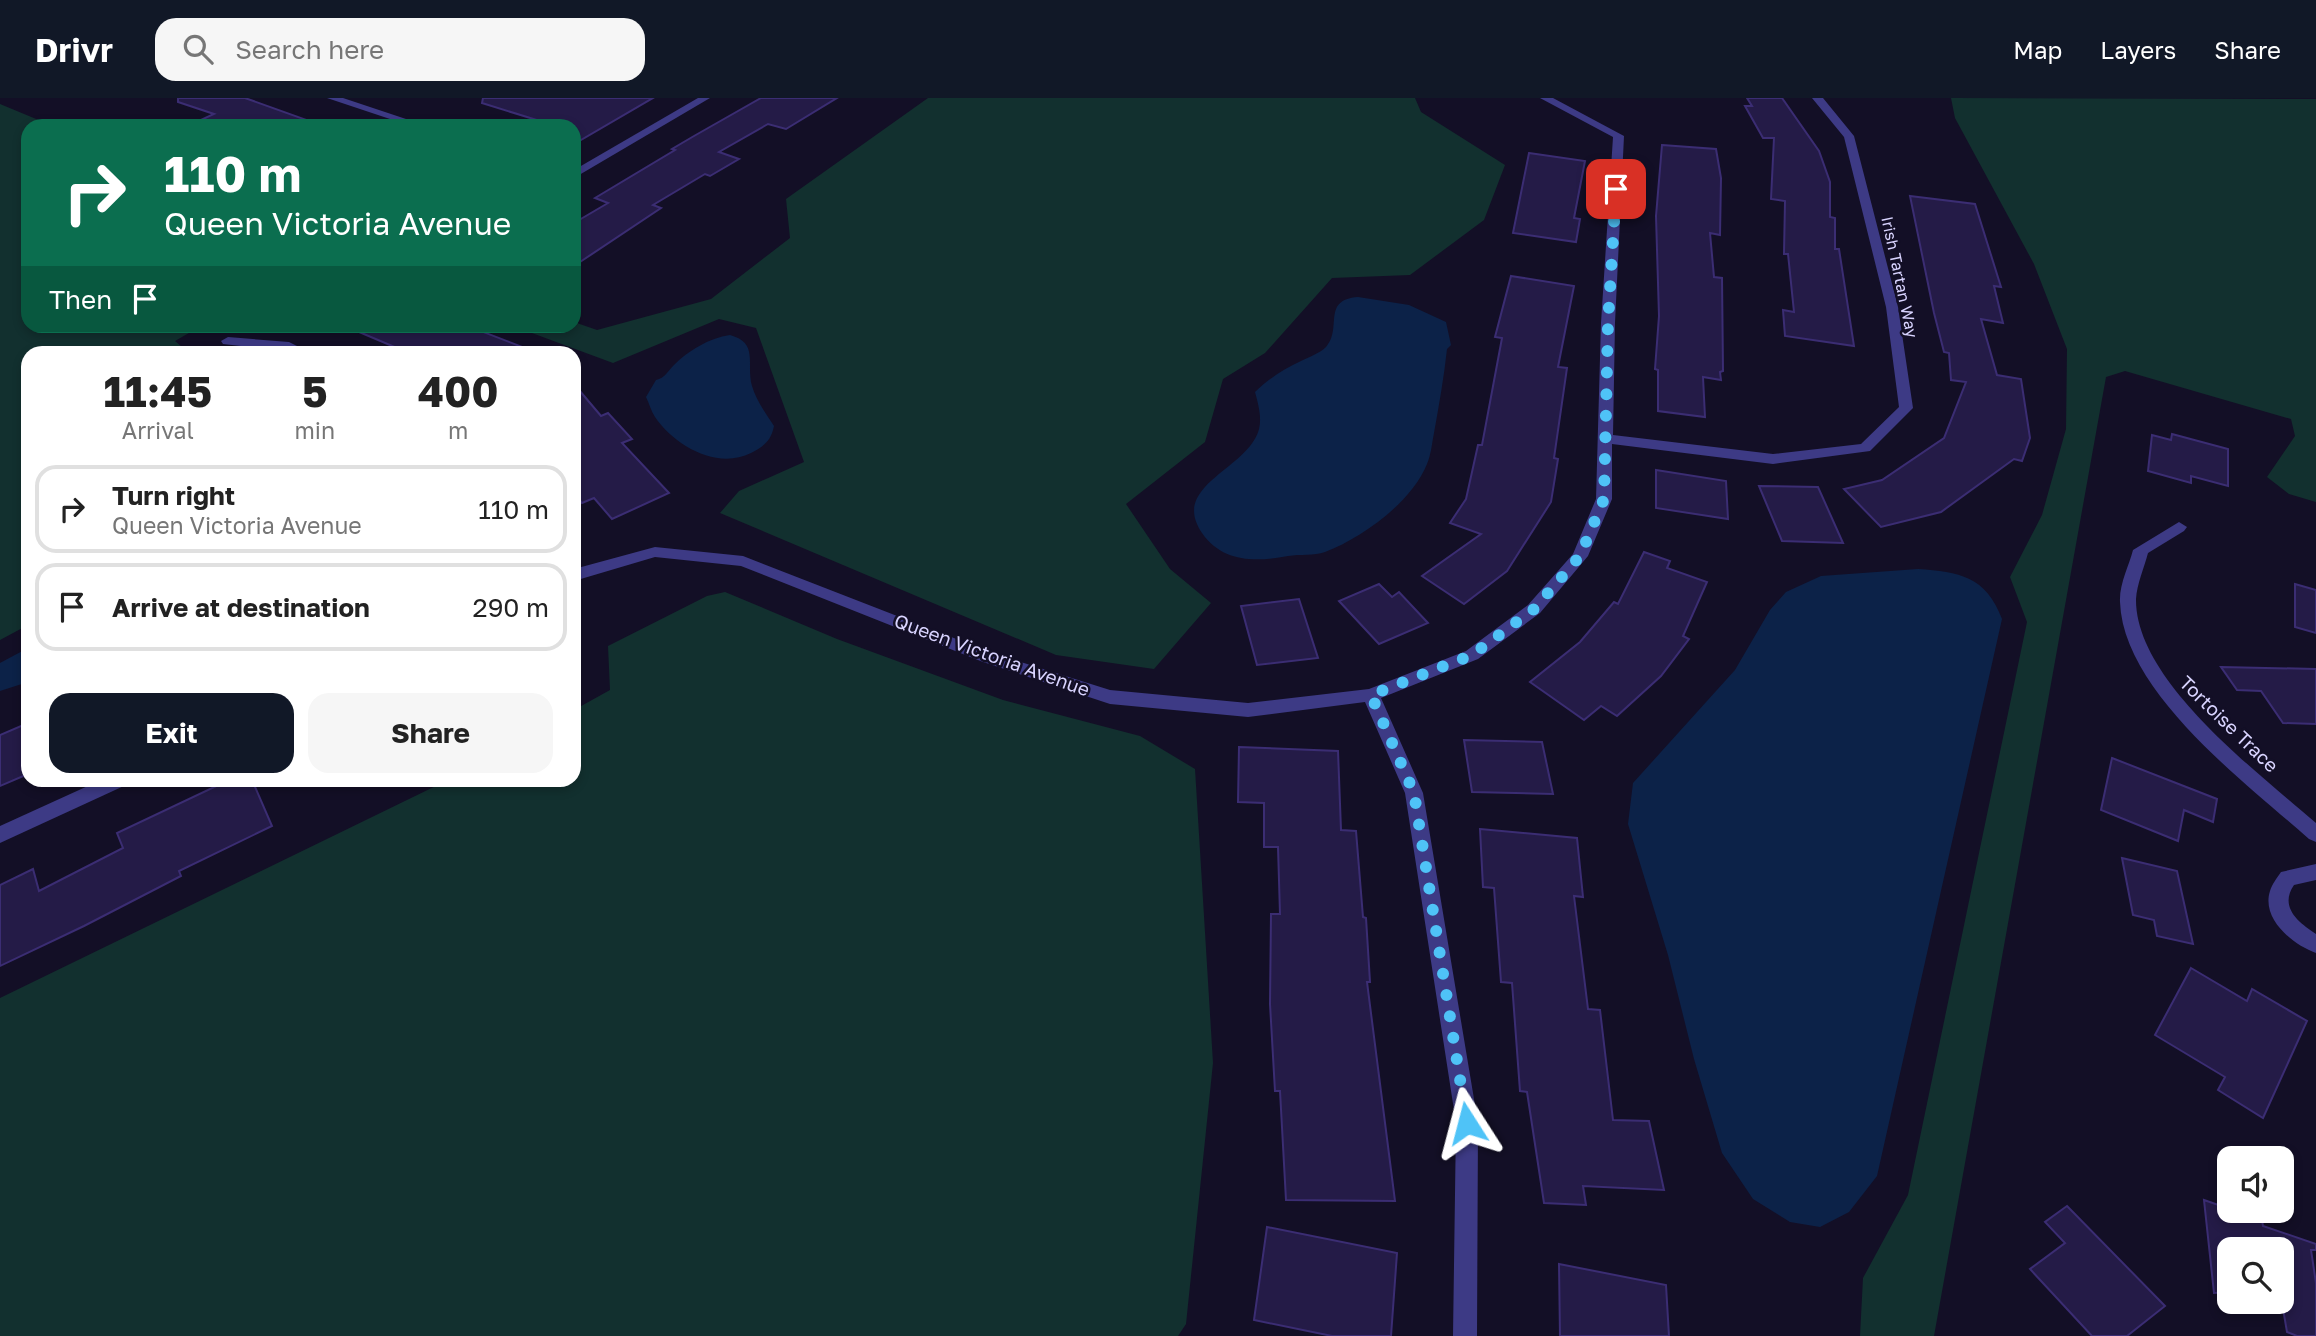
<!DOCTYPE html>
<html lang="en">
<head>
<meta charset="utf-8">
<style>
	:root { --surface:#fff; --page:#f6f6f6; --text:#222; --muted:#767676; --line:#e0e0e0; --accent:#111827 }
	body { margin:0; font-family:"Golos Text",sans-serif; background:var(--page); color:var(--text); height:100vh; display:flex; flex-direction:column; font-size:26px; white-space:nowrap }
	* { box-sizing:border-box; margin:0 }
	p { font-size:23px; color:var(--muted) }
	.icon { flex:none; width:38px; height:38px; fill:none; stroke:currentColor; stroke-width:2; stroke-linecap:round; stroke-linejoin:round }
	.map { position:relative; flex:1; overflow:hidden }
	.side { position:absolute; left:21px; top:248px; width:560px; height:441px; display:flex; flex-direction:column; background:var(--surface); border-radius:21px; box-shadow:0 4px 10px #0003 }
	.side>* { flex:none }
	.banner { position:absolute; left:21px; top:21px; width:560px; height:214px; border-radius:21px; box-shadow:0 4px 10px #0003; background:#0b6e4f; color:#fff; overflow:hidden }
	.buttons { position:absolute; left:2217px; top:1048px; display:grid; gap:14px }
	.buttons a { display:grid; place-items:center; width:77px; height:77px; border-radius:14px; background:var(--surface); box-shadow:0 4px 10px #0003; font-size:35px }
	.pin { position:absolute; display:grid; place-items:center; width:60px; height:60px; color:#fff; margin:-30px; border-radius:14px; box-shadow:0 4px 10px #0006 }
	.me { position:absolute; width:77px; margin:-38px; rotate:351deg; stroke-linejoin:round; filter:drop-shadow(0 0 5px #0008) }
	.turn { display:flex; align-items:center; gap:24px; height:147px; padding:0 28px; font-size:32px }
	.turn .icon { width:91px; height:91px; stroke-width:2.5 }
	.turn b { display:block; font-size:49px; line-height:60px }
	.then { display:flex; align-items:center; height:66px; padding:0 28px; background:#0003; gap:14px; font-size:26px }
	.eta { display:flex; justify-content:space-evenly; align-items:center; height:119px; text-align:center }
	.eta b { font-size:42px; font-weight:700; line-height:49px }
	.primary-button { display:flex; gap:14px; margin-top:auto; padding:14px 28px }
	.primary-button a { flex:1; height:80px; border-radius:21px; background:var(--accent); color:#fff; font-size:28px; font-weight:700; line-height:80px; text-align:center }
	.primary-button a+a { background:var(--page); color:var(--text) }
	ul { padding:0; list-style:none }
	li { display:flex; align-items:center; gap:21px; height:88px; margin:0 14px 10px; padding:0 14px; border:4px solid var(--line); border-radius:21px }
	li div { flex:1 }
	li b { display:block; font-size:26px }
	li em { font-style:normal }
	header { display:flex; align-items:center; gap:42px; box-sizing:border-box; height:98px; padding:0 35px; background:var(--accent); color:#fff }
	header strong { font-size:33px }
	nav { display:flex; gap:38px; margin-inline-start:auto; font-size:24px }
	.search { width:490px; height:63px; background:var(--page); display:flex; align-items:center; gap:18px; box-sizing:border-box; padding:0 24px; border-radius:21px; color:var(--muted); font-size:26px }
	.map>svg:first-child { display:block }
	.green { fill:#12302f }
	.water { fill:#0c2248 }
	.building { fill:#241b47; stroke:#3b2d73; stroke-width:2 }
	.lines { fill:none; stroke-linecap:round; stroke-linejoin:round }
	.minor { fill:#3d3a85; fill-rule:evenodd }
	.route { stroke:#4fc3f7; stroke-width:12; stroke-dasharray:0 21.6 }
	.labels { text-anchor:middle; stroke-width:5; stroke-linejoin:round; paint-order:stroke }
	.far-street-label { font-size:16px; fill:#d9d4ff; stroke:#130f26 }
	.street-label { font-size:19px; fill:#d9d4ff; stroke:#130f26 }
</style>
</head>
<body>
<header>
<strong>Drivr</strong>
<div class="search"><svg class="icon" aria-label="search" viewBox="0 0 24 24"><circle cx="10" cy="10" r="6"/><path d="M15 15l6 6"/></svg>Search here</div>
<nav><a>Map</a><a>Layers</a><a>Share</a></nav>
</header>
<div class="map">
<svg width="2316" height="1238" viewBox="0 0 2316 1238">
	<rect width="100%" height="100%" fill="#130f26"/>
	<g class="green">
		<polygon points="928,0 1415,0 1421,14 1505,67 1484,122 1410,177 1332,180 1265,255 1223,281 1205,344 1126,406 1170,471 1211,505 1154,571 1056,557 720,415 739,393 804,364 756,230 719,221 613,265 513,228 574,228 574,224 597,232 711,201 790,140 786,101"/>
		<polygon points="1951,0 2316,1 2316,404 2289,396 2267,379 2295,338 2291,321 2125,273 2106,279 1934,1238 1860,1238 1863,1180 1908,1097 2027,524 2010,479 2042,417 2066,331 2067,251 2034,166 1955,20"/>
		<polygon points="0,6 53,28 28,28 28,228 201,228 175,243 189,255 28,256 28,527 0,542"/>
		<polygon points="725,494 837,541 1003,602 1140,638 1195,671 1213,965 1186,1226 1178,1238 0,1238 0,900 446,683 574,682 574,612 610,592 608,548 707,498"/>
	</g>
	<g class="water">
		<path d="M1358,199L1409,207L1446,224L1451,247L1447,251C1444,279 1439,307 1434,335C1432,345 1431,357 1427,366C1412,404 1362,440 1325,454C1314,458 1300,456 1288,458C1256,464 1223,465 1202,435C1169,387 1249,371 1259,331C1262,319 1258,305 1255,294C1268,281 1284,271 1301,263C1309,259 1320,255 1326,249C1343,230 1321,202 1358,199Z"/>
		<path d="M730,237C759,245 746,265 752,288C756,302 766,316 774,328C771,343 764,348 751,355C717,372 675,348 655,319C651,313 649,305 646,299L656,282C665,280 668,273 674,267C688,253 709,240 730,237Z"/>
		<path d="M1918,471C1959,474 1986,478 2002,521L1877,1078L1849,1114L1820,1129L1790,1124L1753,1101L1722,1055L1694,961L1668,857L1628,726L1633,685L1735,572L1770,512L1786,494L1821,478Z"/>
		<polygon points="28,550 28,584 0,593 0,565"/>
	</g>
	<g class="building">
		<polygon points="178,0 245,0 315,25 314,28 188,28 214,16 178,4"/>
		<polygon points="483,0 653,0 574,46 574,28 556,28 482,5"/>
		<polygon points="761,0 837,0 786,31 768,26 719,54 739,61 710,78 705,76 653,107 661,110 574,168 574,125 608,105 595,100 675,52 672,51 694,38"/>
		<polygon points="1747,0 1782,0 1819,53 1830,84 1830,119 1835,120 1835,151 1839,151 1854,248 1785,238 1783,212 1794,214 1788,156 1784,156 1785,103 1771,101 1774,40 1763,40 1745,8 1752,8"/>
		<polygon points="1662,47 1716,51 1721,80 1720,137 1710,135 1714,179 1722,180 1723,273 1720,274 1721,282 1703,279 1705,319 1658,313 1658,272 1655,271 1659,218 1656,118"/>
		<polygon points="1529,55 1585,63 1574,120 1580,121 1576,144 1513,135"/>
		<polygon points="1910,98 1975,106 2001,189 1994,188 2003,225 1981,221 1997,277 2021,281 2030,340 2022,363 2014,361 1941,414 1881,429 1844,391 1882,382 1944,340 1966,284 1951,282 1949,255 1944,254 1934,215"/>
		<polygon points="1511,178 1574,188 1558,269 1567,270 1554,360 1558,361 1551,404 1507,473 1464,506 1422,478 1481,436 1450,425 1466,401 1478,347 1482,347 1502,240 1495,239"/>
		<polygon points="345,228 447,228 460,233 468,228 535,254 411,256"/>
		<polygon points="574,286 601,318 608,315 632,341 622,345 669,395 612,421 594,400 582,405 574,396"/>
		<polygon points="2172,336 2228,351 2228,388 2191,378 2191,385 2148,373 2152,337 2171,342"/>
		<polygon points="1656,372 1726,383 1728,421 1656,410"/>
		<polygon points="1759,388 1818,389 1843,445 1782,443"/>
		<polygon points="1644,454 1670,463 1667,470 1707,484 1683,538 1689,541 1661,578 1617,618 1601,608 1584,622 1530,584 1580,544 1614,504 1618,506"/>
		<polygon points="1379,486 1392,499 1399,494 1428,525 1379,546 1339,503"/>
		<polygon points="2295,486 2316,492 2316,535 2295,529"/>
		<polygon points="1299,501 1318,560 1257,567 1241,508"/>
		<polygon points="2221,569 2316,571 2316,626 2283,625 2261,593 2237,592"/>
		<polygon points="28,625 28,676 0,688 0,637"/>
		<polygon points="1464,642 1542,644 1553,696 1472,694"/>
		<polygon points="1239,649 1338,653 1341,732 1356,733 1363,819 1366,820 1370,884 1367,884 1395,1103 1286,1102 1280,993 1275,993 1270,906 1271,816 1280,816 1278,749 1264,749 1264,705 1238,704"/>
		<polygon points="2112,660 2217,701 2213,724 2184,712 2178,743 2101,712"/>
		<polygon points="229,682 252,682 272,728 179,773 181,778 84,828 0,868 0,787 33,771 39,793 123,750 117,735"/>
		<polygon points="1480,731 1577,740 1583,799 1574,798 1588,911 1600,912 1613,1022 1649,1023 1664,1092 1583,1088 1586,1107 1544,1105 1527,994 1520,993 1512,885 1501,884 1494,790 1483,789"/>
		<polygon points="2122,760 2177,773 2193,846 2157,838 2154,822 2133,817"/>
		<polygon points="2191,870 2247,903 2252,891 2307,923 2263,1020 2218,992 2225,979 2155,937"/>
		<polygon points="2204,1102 2230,1111 2230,1113 2262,1122 2263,1128 2316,1146 2316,1152 2311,1152 2316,1185 2316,1238 2297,1238 2287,1234 2282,1205 2282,1152 2230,1152 2230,1194 2214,1195"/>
		<polygon points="2067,1108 2165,1208 2127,1238 2092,1238 2030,1171 2065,1145 2045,1124"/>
		<polygon points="1267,1129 1397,1155 1391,1238 1332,1238 1254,1222"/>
		<polygon points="1559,1166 1666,1187 1669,1238 1560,1238"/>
	</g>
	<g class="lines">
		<g class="minor">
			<polygon points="327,0 343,0 427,28 411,28"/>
			<polygon points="698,0 710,0 574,80 574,72"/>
			<polygon points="1540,0 1553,0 1624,38 1615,225 1613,337 1773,356 1861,346 1899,309 1886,209 1844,39 1812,0 1823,0 1854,38 1898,209 1913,310 1870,353 1773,366 1612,346 1612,401 1588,458 1540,515 1478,561 1381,600 1423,695 1478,1025 1477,1238 1453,1238 1456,1025 1405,695 1365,604 1248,619 1110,606 983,564 741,468 655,459 574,483 574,471 655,449 743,458 995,556 1110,592 1248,605 1369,591 1466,553 1528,507 1573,456 1596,401 1601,225 1613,39"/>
			<polygon points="228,239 289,244 313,256 223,246 221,243"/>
			<path d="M2179,424L2187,429L2184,433L2148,455C2144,470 2137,486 2136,501C2135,583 2259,675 2316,725V744L2309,741C2247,686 2123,594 2120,504C2119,486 2129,468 2133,452Z"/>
			<polygon points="101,682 129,682 126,687 0,745 0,728"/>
			<path d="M2316,766V782L2294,787C2279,809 2298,824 2316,836V855C2293,847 2261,821 2270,793C2272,786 2277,780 2281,774Z"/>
		</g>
	</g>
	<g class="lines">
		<polyline class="route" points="1467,1025 1414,695 1371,597 1472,557 1534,511 1580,458 1604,401 1608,225 1616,91"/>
	</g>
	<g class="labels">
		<g class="far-street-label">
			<text transform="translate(1900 179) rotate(78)" y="6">Irish Tartan Way</text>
		</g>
		<g class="street-label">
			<text transform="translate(992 557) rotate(20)" y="7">Queen Victoria Avenue</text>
			<text transform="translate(2229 626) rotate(44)" y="7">Tortoise Trace</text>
		</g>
	</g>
</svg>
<div class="buttons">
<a><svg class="icon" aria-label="sound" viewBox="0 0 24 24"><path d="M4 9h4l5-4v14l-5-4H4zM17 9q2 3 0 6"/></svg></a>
<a><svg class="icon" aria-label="search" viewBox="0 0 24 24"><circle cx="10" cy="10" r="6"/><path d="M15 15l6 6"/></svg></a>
</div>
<div class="pin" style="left:1616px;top:91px;background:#d93025"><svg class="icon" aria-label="arrive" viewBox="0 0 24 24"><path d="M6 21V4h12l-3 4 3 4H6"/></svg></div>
<svg class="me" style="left:1467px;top:1025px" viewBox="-20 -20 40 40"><path d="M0-17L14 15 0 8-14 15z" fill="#4fc3f7" stroke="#fff" stroke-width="4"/></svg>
<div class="banner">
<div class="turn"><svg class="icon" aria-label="right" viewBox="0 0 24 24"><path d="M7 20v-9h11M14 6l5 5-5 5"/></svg><div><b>110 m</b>Queen Victoria Avenue</div></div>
<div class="then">Then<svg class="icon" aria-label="arrive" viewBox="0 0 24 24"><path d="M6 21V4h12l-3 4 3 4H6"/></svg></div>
</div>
<section class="side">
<div class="eta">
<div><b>11:45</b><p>Arrival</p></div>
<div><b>5</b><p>min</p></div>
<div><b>400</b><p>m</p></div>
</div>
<ul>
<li><svg class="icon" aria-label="right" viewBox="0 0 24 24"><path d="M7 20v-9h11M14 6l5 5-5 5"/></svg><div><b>Turn right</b><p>Queen Victoria Avenue</p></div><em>110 m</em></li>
<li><svg class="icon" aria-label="arrive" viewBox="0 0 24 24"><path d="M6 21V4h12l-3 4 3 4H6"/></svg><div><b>Arrive at destination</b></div><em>290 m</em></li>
</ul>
<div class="primary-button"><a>Exit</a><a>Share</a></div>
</section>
</div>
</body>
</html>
